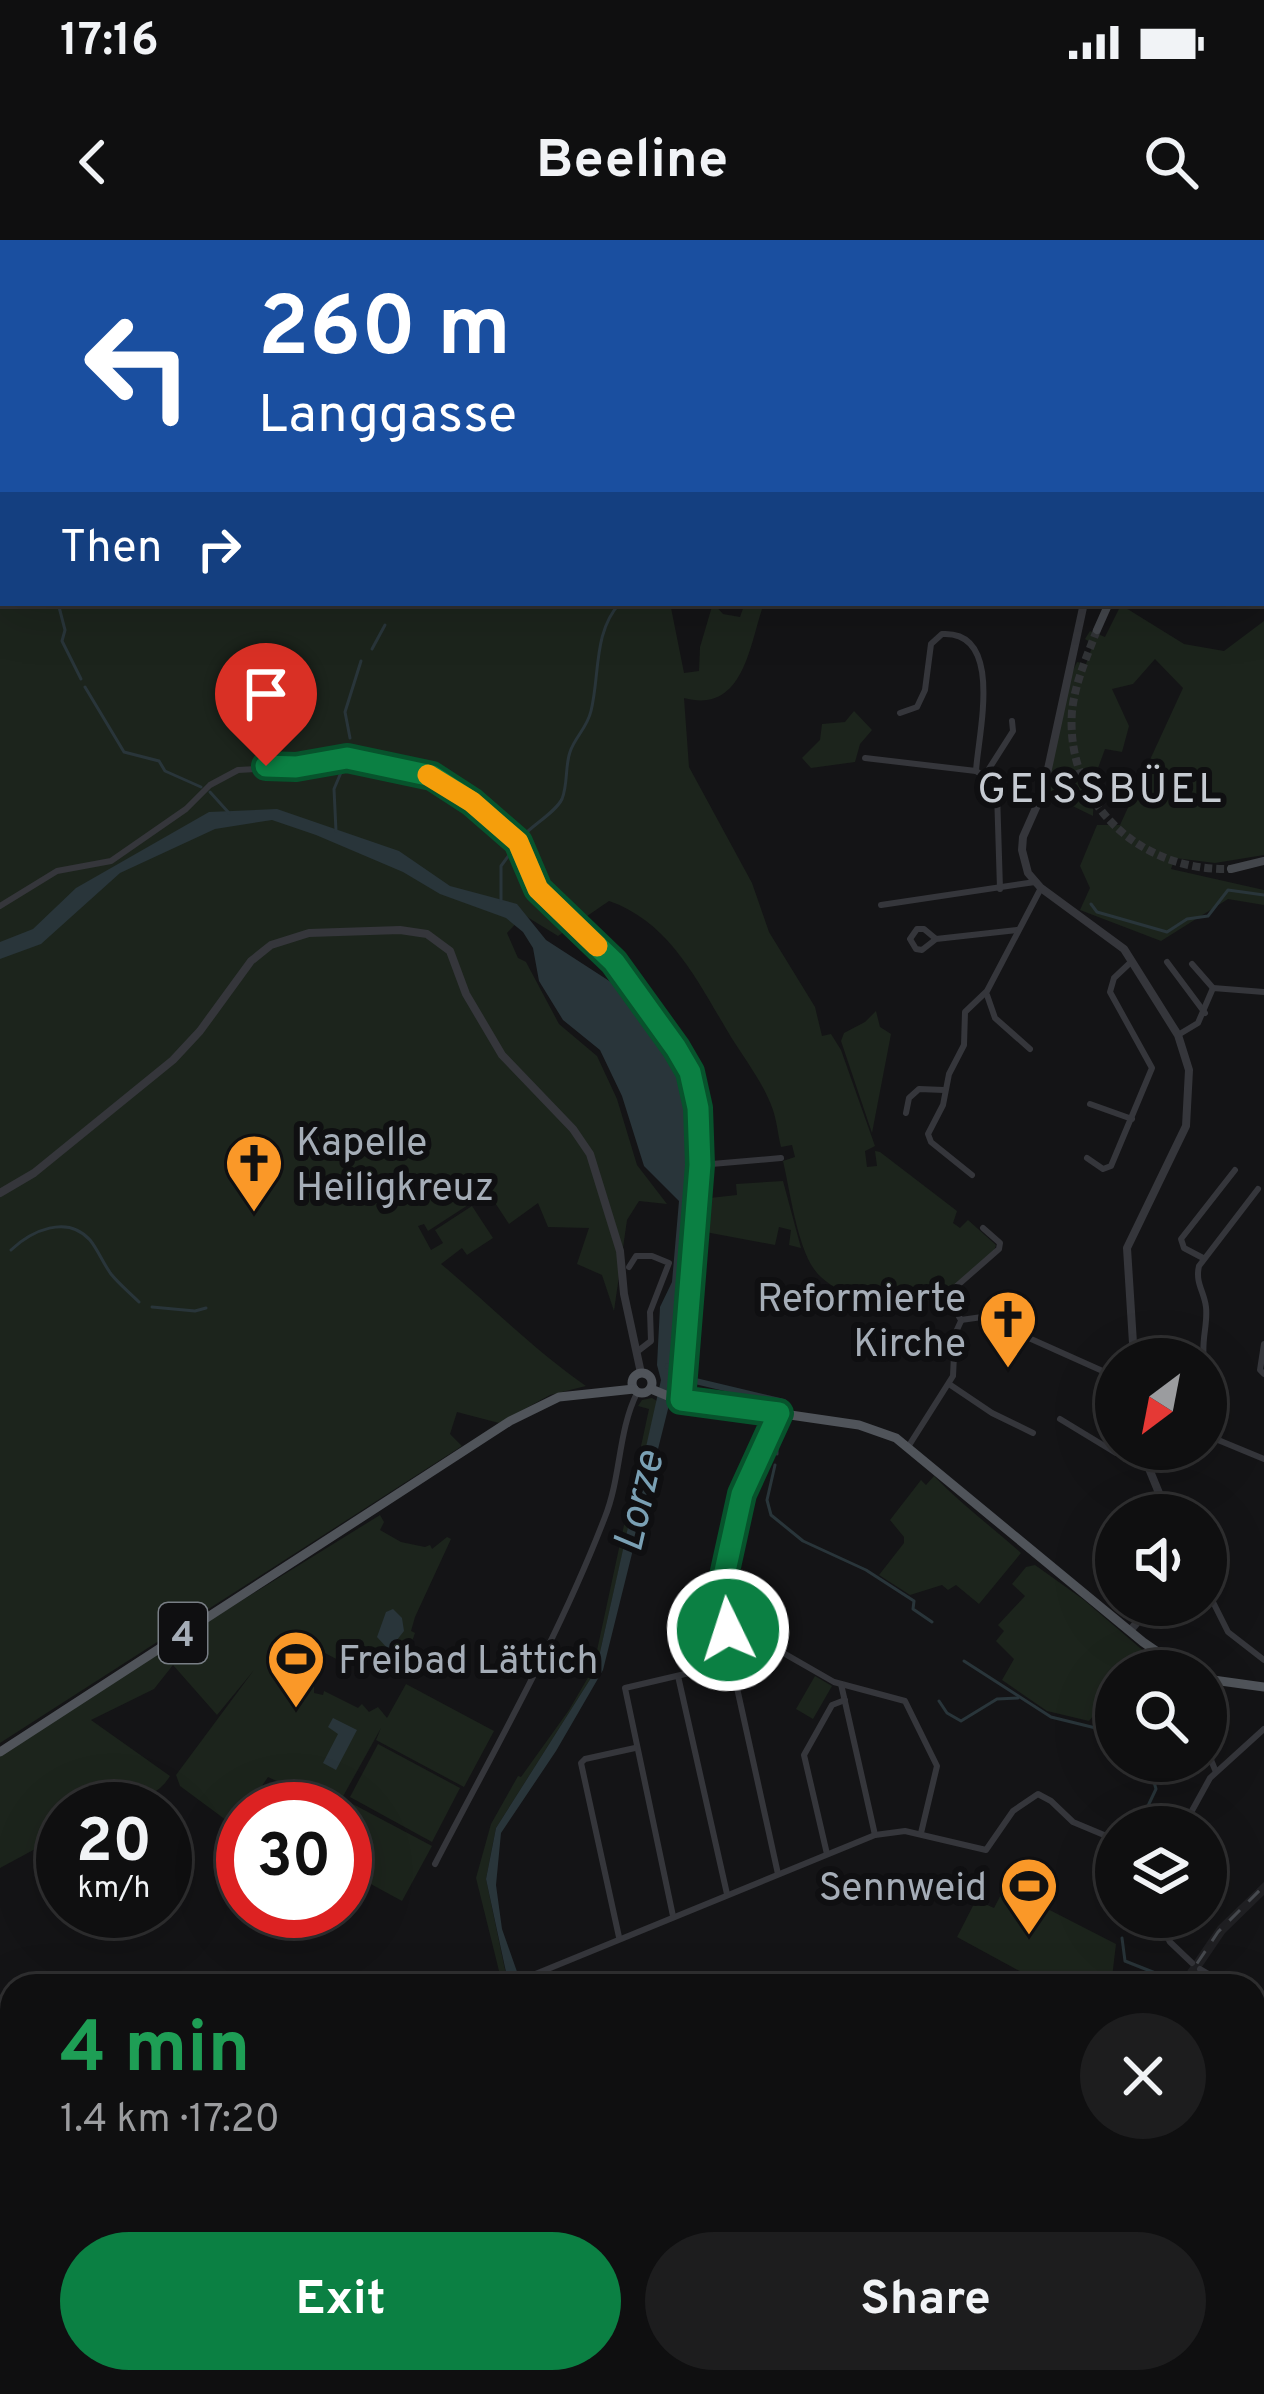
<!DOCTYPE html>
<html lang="en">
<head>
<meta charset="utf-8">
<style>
	:root { --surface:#0f0f10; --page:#1d1d1e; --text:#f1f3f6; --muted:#9b9c9f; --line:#2f2f30; --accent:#0b8043 }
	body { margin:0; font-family:Overpass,sans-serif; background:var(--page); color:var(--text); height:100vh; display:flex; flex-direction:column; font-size:45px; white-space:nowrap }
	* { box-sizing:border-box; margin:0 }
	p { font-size:39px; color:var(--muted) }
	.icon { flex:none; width:66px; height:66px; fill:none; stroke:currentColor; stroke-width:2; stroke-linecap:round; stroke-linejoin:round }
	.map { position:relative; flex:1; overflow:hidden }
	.panel { position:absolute; left:0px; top:1734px; width:1266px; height:420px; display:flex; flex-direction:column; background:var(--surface); border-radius:36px 36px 0 0; box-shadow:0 12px 48px #0002,0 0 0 3px var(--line) }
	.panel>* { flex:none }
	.top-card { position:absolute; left:0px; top:0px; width:1266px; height:366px; box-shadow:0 12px 48px #0002,0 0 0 3px var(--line); background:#1a4fa0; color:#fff; overflow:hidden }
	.needle { width:78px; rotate:212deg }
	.fabs { position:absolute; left:1095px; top:1098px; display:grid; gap:24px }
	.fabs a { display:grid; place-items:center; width:132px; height:132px; border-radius:50%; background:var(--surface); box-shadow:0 12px 48px #0002,0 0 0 3px var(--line); font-size:60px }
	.speed { position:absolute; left:36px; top:1542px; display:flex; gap:24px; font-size:60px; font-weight:700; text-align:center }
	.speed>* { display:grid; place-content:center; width:156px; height:156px; border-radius:50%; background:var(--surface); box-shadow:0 12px 48px #0002,0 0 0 3px var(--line); line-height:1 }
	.speed small { font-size:30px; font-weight:400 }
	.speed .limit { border:18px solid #d22; background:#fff; color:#111 }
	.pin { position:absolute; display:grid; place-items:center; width:102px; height:102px; color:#fff; margin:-123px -51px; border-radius:50% 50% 50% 0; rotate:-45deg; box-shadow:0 0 12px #0007 }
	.pin .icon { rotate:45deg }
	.me { position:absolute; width:132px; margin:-66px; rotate:356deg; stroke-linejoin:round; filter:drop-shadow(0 0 9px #0008) }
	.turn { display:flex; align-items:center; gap:42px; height:252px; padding:0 60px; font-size:54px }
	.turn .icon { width:156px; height:156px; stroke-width:2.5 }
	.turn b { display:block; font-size:84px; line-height:102px }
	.then { display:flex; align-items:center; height:114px; padding:0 60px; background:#0003; gap:24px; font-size:45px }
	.round { display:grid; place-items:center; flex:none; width:126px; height:126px; border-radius:63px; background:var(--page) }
	.overview { display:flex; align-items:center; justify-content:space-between; height:204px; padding:0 60px }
	h1 { font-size:72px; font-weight:700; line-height:90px; color:#1e9e55 }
	.action { display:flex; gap:24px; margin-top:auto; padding:24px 60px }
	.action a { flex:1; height:138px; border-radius:72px; background:var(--accent); color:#fff; font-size:48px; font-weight:700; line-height:138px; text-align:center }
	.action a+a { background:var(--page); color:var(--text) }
	.status { display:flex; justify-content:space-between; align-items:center; height:84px; padding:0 60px; background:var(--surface); direction:ltr }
	.status svg { height:33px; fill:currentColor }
	header { display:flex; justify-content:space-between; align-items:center; height:156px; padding:0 60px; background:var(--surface); font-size:54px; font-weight:700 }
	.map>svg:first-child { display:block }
	.built { fill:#202023 }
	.green { fill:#1c241c }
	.water { fill:#29353a }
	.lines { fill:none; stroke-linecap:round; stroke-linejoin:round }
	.stream { stroke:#29353a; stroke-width:3 }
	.canal { stroke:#29353a; stroke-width:6 }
	.secondary-tunnel { stroke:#313336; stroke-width:8; stroke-dasharray:8 4; stroke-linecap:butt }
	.minor { stroke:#35363b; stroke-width:6 }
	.tertiary { stroke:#35363b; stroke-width:8 }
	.secondary { stroke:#43464b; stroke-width:8 }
	.primary { stroke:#50545a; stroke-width:9 }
	.rail { stroke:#484b50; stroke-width:3; stroke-dasharray:15 12; stroke-linecap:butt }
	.route-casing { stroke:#07532c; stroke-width:30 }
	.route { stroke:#0b8043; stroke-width:21 }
	.slow { stroke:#f59e0b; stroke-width:21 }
	.labels { text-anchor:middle; stroke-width:12; stroke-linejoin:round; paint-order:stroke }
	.shield { fill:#0f0f11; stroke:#787e85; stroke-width:3 }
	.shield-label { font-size:36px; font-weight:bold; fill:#a5adb7 }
	.poi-label { font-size:39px; fill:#a5adb7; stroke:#0f0f11; text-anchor:start }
	.neighbourhood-label { font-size:42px; letter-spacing:3px; fill:#c6cbd2; stroke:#0f0f11 }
	.water-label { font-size:42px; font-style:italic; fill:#7aa0b4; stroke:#0f0f11 }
</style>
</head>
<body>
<div class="status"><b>17:16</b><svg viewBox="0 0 49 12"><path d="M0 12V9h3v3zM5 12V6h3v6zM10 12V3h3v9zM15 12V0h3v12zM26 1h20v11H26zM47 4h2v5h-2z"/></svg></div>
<header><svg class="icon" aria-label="back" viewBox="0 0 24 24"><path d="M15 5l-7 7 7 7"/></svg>Beeline<svg class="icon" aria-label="search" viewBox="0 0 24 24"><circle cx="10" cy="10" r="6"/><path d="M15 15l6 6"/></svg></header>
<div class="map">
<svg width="1264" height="2154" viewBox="0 0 1264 2154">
	<rect width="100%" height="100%" fill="#141416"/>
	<polygon class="built" points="1264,1642 1264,1655 1225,1693 1189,1746 1177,1746 1218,1686"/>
	<g class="green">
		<path d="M0,0L325,3H3V363H670L684,433L699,431L700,407L713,363L723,374L740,377L745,363H764C749,406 744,474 684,458L689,527L752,643L769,692L815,767L822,796L831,794L841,810L875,906L865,911L867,927L877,926L875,911L880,912L957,971L953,983L960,988L968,980L996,1005L993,1014C976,1027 960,1044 942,1055C909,1074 836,1061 814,1029C797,1005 790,951 783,921L795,917L792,905L781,907C778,895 777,882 773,870C764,844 746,821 731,797C700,746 671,682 609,661L558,696L524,675L507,693L518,718L526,722L559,784L597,816L617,859L637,925L667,964L639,961L627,980L614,1071L602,1035L577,1024L589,988L548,987L538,963L509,984L488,952L428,991L424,984L418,986L431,1010L443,1003L435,990L472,966L493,998L467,1015L462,1008L441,1024C489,1064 534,1110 586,1146L550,1155L499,1183L457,1172L450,1194L462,1206L0,1503Z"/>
		<polygon points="838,0 1109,0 1109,3 844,3"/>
		<polygon points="1121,365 1184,404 1224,411 1264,381 1264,615 1215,623 1175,618 1171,629 1264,650 1264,665 1228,659 1161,701 1080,670 1090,648 1080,626 1097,585 1120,585 1183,448 1155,419 1133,444 1112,449 1129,486 1122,512 1105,509 1094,539 1093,576 1046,553 1066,445 1077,422 1086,424 1093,404 1085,399 1090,391 1105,397"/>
		<polygon points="854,471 872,490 860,504 855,522 811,528 802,518 820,500 822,484 845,482"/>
		<polygon points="876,771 880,787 891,794 872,893 841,801 844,793 865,782"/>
		<polygon points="783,941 801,1008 789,1005 791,990 779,987 775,1005 700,991 701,959 737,955 736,944"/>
		<polygon points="652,1158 657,1161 596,1430 496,1588 486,1639 507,1739 502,1743 476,1638 491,1584 518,1536 521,1537 569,1470 593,1429 649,1169 638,1166 642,1160"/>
		<path d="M934,1236C961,1264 992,1287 1021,1313L979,1364L956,1345L948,1350L942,1345L910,1355L879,1335L904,1303V1297L890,1280L921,1240L926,1245Z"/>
		<path d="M380,1275L384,1282L380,1290L401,1302L425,1307L430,1305L432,1309L447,1297L451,1299L415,1377L411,1391L415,1393L410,1407L392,1422L364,1406L361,1426L347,1419L344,1423L323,1412L317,1423L295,1411L280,1438L300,1449L306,1441L314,1446V1453L323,1455L324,1451L358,1468L362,1464L369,1472L378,1467L387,1478L406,1444L494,1491L464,1547L376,1500L381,1488L336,1569L268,1537L234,1586L180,1546L176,1535L254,1430L217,1475L173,1425L154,1449L91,1480L170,1536C151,1569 96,1569 63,1569V1594L0,1628V1516L160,1411Z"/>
		<polygon points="1035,1325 1084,1360 1146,1413 1131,1431 1116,1431 1116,1449 1089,1481 1047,1471 1002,1440 1014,1419 996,1401 1004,1391 998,1385 1025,1356 1012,1344 1026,1327"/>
		<polygon points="815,1436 832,1446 813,1479 796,1469"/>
		<polygon points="378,1504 460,1548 432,1602 350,1557"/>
		<polygon points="349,1562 432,1606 402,1661 345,1630 345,1570"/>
		<polygon points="1005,1647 1116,1704 1111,1746 1047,1746 957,1697 976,1660 994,1668"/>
		<polygon points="12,1787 12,1922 0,1933 0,1791"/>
		<polygon points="12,2053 12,2142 97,2142 95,2146 105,2154 0,2154 0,2061"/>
		<polygon points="783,2142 846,2142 860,2154 776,2154"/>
		<polygon points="1060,2142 1052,2154 910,2154 877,2143"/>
	</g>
	<g class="water">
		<polygon points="277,569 399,611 450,646 517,664 546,700 617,746 629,749 675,811 687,836 693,862 695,925 687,1028 669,1165 603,1430 556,1511 501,1593 496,1645 502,1689 522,1746 509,1746 486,1639 496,1588 596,1430 661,1140 657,1125 660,1067 672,1042 679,961 644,926 622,856 600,810 563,780 539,741 533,708 523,692 506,678 440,654 403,632 316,595 272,580 215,589 120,633 41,704 0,719 0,702 33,689 76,648 209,572"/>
		<polygon points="393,1369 402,1378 404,1391 389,1410 377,1397 386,1372"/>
		<polygon points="333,1478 357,1490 336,1530 323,1523 338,1494 328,1487"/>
		<polygon points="269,1548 310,1569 255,1569"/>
	</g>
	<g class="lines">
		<g class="stream">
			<polyline points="1043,0 1046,3"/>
			<polyline points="1263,158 1264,158"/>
			<polyline points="58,363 65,390 62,401 81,439"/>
			<polyline points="372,409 385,385"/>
			<polyline points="85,447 124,512 159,521 165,531 201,547"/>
			<polyline points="350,498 345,472 361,421"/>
			<polyline points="347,513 348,508"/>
			<polyline points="210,552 229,573"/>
			<polyline points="336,591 334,549 345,523"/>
			<path d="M521,598C532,585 555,573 562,559C568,544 565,526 570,512C575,497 587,488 591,471C600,435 593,392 620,363"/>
			<polyline points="501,660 501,626 515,607"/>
			<polyline points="1091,664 1097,672 1167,692 1187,679 1208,676 1228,650 1264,655"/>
			<path d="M11,1010C31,991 67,974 90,1000C98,1010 103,1023 111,1034C119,1044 130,1053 139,1062"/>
			<polyline points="152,1067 195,1071 206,1068"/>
			<polyline points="777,1214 777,1195"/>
			<polyline points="775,1225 767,1260 771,1275 803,1301 866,1330 914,1361 913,1369 932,1382"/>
			<polyline points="964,1421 1051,1477 1116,1493"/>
			<polyline points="939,1461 947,1473 961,1481 997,1459 1018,1458"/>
			<polyline points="1138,1587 1156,1549 1148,1521"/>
			<polyline points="1122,1683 1122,1677"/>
			<polyline points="1122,1698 1125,1721 1168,1738"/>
			<polyline points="0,1786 12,1781"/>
			<polyline points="1254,1971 1264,1965"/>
			<polyline points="1254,2025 1264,2034"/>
			<polyline points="403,2154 406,2142"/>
		</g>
		<g class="canal">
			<polyline points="691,1140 784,1162"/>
			<polyline points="666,1153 679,1137 676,1129 668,1126"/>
		</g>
		<path class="secondary-tunnel" d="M1097,390C1087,416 1075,443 1072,471C1065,564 1141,632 1231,629"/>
		<g class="minor">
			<path d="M900,473L917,467L925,450L931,404L942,394C1005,390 978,495 976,531L990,540L997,552L1000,649"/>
			<polyline points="865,518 976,531"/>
			<polyline points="985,535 1013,491 1012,481"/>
			<polyline points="881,665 1035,642"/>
			<polyline points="0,666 57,631 111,621 186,569 210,545 238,530 295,527 347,518 432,536 472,562 518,602 538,648 614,721 690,832 698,868 700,925 681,1157"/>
			<polyline points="936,699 922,710 916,709 910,699 917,689 924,689 936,699 1017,690"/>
			<polyline points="1167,722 1205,773"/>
			<polyline points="1192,724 1213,748"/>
			<polyline points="987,755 995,778 1030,809"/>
			<polyline points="1178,795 1198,783 1213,748 1264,752"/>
			<polyline points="1090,864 1132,879"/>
			<polyline points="906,873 909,858 919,849 944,850"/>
			<polyline points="1087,918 1103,929 1111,926 1152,828 1110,752 1114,738 1132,721"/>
			<polyline points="700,925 781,918"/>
			<polyline points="972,935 931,902 928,894 943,865 949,834 964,805 965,772 987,751 1041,648"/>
			<polyline points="1203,1018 1184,1008 1181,999 1235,930"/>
			<polyline points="629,1027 636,1016 652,1016 669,1023 650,1072 651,1101 638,1111"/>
			<polyline points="961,1080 982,1077 1116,1137"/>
			<polyline points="961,1080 948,1058 951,1051 999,1009 1000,1003 983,988"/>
			<polyline points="1264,1104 1260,1130 1264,1134"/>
			<path d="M1204,1119C1201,1101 1208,1084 1206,1067C1204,1051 1195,1043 1199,1026L1258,949"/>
			<polyline points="1206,1133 1214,1166 1206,1195"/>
			<polyline points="949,1144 992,1173 1033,1193"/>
			<polyline points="779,1173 742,1254 720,1354 721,1372 731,1383 834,1442 905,1461 937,1526 921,1593"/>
			<polyline points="1060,1179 1116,1213 1125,1209"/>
			<polyline points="1206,1195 1264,1219"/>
			<polyline points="908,1207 953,1136 955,1094 961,1081"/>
			<polyline points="1206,1348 1228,1392 1264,1420"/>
			<polyline points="731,1383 726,1398 778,1634"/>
			<polyline points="678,1436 727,1654"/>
			<polyline points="841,1444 875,1595"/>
			<polyline points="1206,1508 1216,1532"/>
			<polyline points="1183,1587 1210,1538 1264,1489"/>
			<polyline points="827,1614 804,1515 832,1465 845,1460"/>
			<path d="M435,1624C494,1510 559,1397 605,1277C621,1237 618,1191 637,1153"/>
			<polyline points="673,1676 625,1448 732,1423"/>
			<polyline points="1157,1677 1170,1702 1192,1723"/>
			<polyline points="619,1697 581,1523 585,1519 635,1508"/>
			<polyline points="1200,1729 1229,1746"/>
			<polyline points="158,1746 184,1746"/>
			<polyline points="319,1746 331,1742 354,1746"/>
			<polyline points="506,1746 875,1595 905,1591 986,1610 1013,1571 1038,1554 1051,1561 1073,1582 1116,1600"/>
			<polyline points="1254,1763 1264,1771"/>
			<polyline points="0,1782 12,1777"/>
			<polyline points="1254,1910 1264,1891"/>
			<polyline points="1254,2104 1264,2094"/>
			<polyline points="1212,2154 1222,2142"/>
		</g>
		<g class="tertiary">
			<polyline points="1084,363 1043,552 1023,597 1022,610 1028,633 1041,648 1124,709 1178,795 1189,830 1186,886 1127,1008 1134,1119"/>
			<polyline points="0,953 34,933 173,820 200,791 251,721 271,705 309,693 400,690 427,694 450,711 466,754 502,815 573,889 590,914 620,1011 624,1054 641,1133"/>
			<polyline points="1141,1209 1168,1275"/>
			<polyline points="1130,1391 1151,1365"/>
		</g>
		<g class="secondary">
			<polyline points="1263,14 1264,13"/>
			<polyline points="1097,390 1109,363"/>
			<polyline points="1231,629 1264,621"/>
		</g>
		<g class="primary">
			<circle cx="642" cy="1143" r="10"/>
			<polyline points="651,1149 673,1158 859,1185 896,1198 1143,1402 1185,1431"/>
			<polyline points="1206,1439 1264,1447"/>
			<polyline points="0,1512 510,1181 559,1157 634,1149"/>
		</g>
		<g class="rail">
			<polyline points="1182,1746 1218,1692 1264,1646"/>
			<polyline points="1081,2154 1089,2142"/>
		</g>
	</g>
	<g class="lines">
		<g class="route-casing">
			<polyline id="route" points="266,526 296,527 347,518 432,536 472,562 518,602 538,649 614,722 676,808 690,832 698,868 700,925 681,1160 779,1173 742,1254 720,1354 721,1372 731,1384 728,1390"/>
		</g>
		<use href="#route" class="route"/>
		<polyline class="slow" points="428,535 472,562 518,602 538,649 597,706"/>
	</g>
	<defs>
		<g id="church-pin" transform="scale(3)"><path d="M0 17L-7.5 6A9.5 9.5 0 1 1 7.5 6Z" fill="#fa9828" stroke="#0f0f11"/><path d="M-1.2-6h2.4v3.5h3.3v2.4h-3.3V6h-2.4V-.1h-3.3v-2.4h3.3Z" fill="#111"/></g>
		<g id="stadium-pin" transform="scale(3)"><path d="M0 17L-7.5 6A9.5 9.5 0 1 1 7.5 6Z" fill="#fa9828" stroke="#0f0f11"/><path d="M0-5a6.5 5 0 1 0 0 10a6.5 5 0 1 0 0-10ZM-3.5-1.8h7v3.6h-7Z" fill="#111"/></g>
	</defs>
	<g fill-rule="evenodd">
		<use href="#church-pin" x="254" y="923"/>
		<use href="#church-pin" x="1008" y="1079"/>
		<use href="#stadium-pin" x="296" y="1419"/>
		<use href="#stadium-pin" x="1029" y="1646"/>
	</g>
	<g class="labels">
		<rect class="shield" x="159" y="1363" width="48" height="60" rx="9"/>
		<g class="shield-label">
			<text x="183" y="1406">4</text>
		</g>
		<g class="poi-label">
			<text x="296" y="915">Kapelle<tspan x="296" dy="45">Heiligkreuz</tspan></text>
			<text x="966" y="1071" text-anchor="end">Reformierte<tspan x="966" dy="45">Kirche</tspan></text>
			<text x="338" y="1433">Freibad Lättich</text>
			<text x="987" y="1660" text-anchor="end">Sennweid</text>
		</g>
		<g class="neighbourhood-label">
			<text x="1101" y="562">GEISSBÜEL</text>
		</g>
		<g class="water-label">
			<text transform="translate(637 1261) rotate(-77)" y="15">Lorze</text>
		</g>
	</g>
</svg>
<div class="fabs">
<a><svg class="needle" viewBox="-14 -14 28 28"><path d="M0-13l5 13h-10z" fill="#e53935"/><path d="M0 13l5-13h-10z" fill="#9b9c9f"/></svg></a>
<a><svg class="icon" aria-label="sound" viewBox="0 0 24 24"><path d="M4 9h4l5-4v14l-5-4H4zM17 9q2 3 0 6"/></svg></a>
<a><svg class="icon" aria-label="search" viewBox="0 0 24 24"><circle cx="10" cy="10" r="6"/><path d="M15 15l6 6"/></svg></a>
<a><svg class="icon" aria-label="layers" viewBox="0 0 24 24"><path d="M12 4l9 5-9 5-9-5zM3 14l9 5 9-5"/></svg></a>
</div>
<div class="speed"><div>20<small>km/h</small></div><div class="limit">30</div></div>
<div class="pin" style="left:266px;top:526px;background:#d93025"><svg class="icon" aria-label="arrive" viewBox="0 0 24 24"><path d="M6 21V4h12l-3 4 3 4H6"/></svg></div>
<svg class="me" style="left:728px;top:1390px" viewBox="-20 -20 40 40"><circle r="17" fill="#0b8043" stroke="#fff" stroke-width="3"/><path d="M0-11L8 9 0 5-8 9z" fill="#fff"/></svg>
<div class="top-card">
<div class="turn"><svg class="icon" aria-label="left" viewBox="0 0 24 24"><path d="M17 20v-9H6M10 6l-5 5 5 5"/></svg><div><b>260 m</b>Langgasse</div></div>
<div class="then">Then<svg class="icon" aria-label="right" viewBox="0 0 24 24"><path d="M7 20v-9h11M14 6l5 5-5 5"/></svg></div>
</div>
<section class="panel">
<div class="overview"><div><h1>4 min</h1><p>1.4 km · 17:20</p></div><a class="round"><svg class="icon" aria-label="close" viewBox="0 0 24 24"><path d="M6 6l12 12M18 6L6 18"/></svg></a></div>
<div class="action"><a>Exit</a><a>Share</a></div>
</section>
</div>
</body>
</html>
